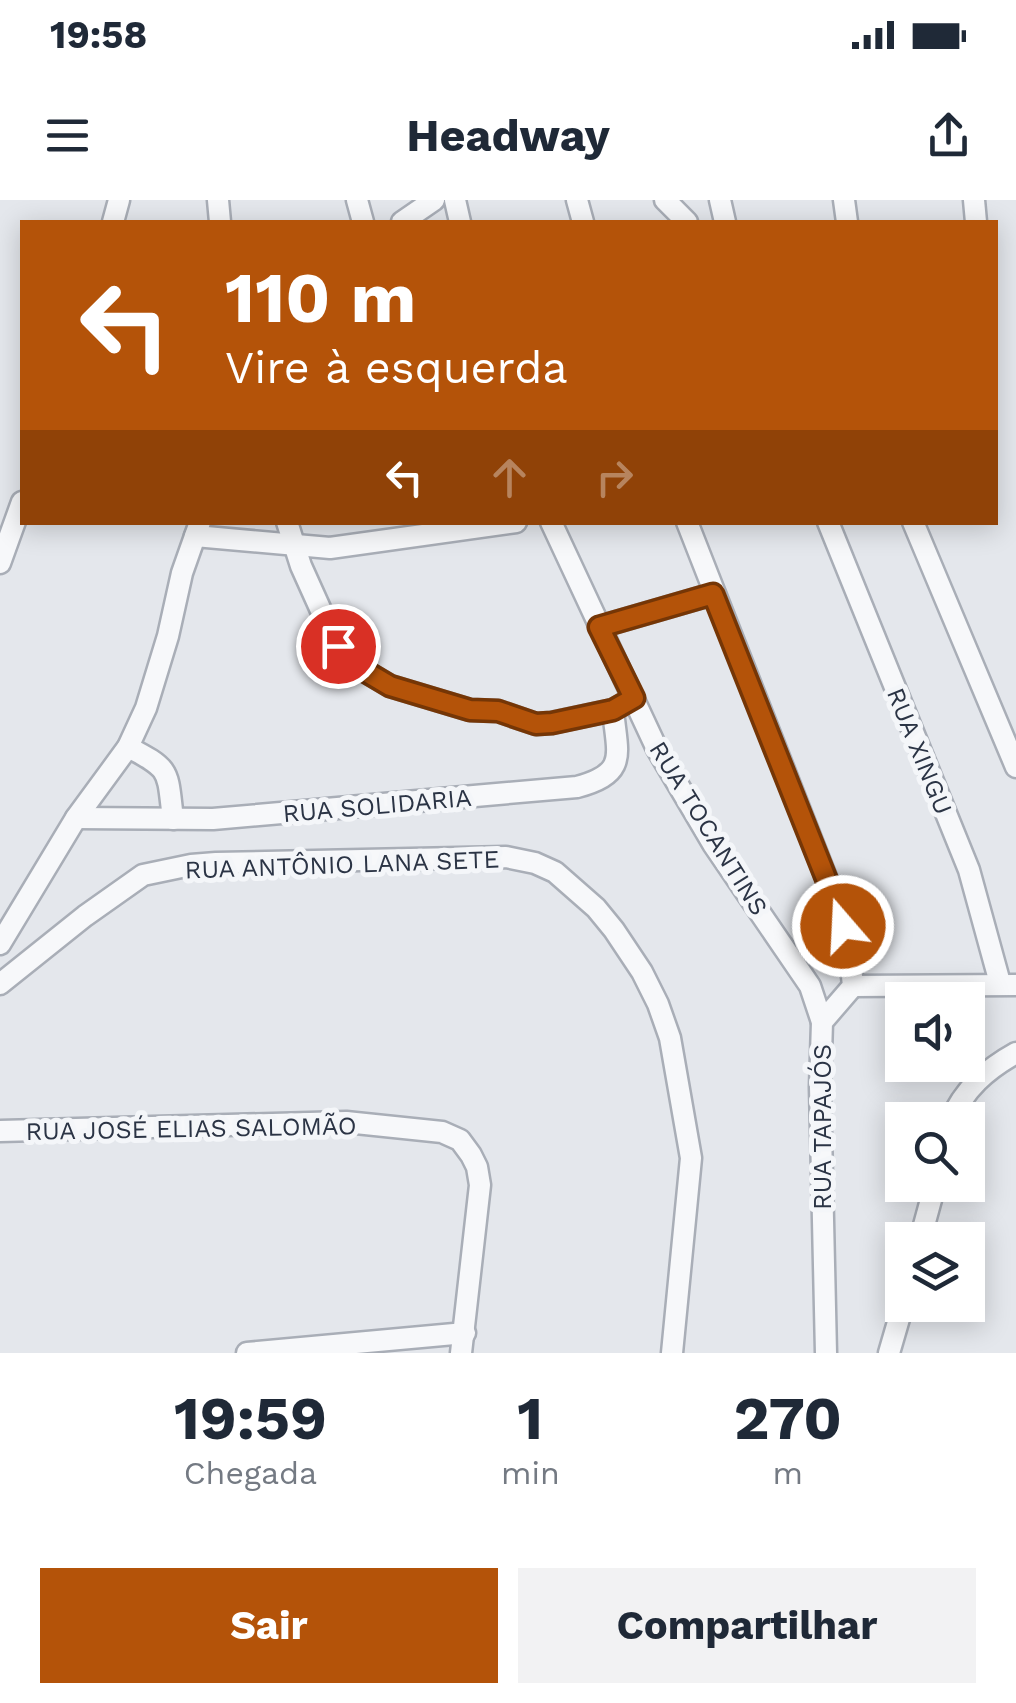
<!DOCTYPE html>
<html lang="pt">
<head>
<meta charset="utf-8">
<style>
	:root { --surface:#fff; --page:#f2f2f3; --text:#1f2937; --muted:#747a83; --accent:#b45309 }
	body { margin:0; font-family:"Work Sans",sans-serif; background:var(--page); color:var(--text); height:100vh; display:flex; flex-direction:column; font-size:38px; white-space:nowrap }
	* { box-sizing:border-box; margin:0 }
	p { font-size:32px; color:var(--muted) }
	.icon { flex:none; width:55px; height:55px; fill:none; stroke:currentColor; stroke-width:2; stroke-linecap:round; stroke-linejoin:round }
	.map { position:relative; height:1153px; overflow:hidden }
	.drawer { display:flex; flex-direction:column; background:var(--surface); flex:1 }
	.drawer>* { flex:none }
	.top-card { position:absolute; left:20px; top:20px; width:978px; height:305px; border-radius:0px; box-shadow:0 5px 25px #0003; background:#b45309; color:#fff; overflow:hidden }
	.tools { position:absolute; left:885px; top:782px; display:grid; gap:20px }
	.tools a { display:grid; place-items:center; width:100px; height:100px; border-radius:0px; background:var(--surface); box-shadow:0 5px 25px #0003; font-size:50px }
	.pin { position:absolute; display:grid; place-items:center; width:85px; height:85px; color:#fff; margin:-42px; border:5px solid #fff; border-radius:50%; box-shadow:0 2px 10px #0007 }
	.me { position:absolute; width:110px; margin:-55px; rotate:341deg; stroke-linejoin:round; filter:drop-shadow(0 0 8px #0008) }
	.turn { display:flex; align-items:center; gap:35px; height:210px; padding:0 40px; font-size:45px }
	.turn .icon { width:130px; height:130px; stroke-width:2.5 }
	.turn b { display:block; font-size:70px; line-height:85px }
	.lanes { display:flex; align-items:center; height:95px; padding:0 40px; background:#0003; justify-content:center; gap:50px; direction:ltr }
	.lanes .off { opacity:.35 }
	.eta { display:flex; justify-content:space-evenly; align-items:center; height:170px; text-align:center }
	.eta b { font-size:60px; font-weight:700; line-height:70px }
	.button { display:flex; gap:20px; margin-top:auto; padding:20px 40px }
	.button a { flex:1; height:115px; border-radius:0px; background:var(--accent); color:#fff; font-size:40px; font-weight:700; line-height:115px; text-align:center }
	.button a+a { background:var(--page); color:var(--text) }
	.status { display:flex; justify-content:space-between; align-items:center; height:70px; padding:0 50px; background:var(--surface); direction:ltr }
	.status svg { height:28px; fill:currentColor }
	header { display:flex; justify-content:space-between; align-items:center; height:130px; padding:0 40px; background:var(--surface); font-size:45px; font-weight:700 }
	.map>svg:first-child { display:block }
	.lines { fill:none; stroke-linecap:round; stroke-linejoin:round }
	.minor-casing { stroke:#a9aeb7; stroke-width:25 }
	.minor { stroke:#f7f8fa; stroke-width:20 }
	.route-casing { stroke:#753606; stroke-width:25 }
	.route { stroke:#b45309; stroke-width:18 }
	.labels { text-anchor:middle; stroke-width:10; stroke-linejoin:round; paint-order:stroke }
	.street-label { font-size:25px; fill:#2b3445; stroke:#f4f6f9 }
</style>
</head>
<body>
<div class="status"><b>19:58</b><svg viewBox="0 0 49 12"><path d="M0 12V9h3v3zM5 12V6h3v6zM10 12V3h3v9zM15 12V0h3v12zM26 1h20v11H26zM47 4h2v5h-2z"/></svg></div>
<header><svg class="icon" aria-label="menu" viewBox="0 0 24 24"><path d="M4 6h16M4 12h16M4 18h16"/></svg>Headway<svg class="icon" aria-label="share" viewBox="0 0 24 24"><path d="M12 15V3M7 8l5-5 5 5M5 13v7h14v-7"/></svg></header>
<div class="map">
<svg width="1016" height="1153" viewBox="0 0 1016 1153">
	<rect width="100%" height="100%" fill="#e4e7ec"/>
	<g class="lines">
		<g class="minor-casing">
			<g id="minor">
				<polyline points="218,0 220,22"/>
				<polyline points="357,0 363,22"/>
				<polyline points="455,0 460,22"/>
				<polyline points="577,0 583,22"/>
				<polyline points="665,0 687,22"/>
				<polyline points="720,0 725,22"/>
				<polyline points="844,0 847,22"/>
				<polyline points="974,0 976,22"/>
				<polyline points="113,22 119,0"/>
				<polyline points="402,22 434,0"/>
				<polyline points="287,322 301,366 337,446 363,470 390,486 470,510 498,511 536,524 551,523 613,510 624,504"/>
				<polyline points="551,322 657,549 713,644 810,786 822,822"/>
				<polyline points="687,322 837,705 849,748 853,786 822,822 820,887 826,1153"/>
				<polyline points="828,322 969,670 1000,783"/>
				<polyline points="913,322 1016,567"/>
				<polyline points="195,336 330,348 516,322"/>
				<polyline points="0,363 22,302"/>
				<polyline points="599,427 713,394"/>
				<path d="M128,547C172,570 167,570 173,619"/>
				<path d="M76,618L213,619L577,587C629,573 617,554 613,510"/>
				<polyline points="0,744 76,618 128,547 146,508 168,436 182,373 200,322"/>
				<polyline points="0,784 85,716 143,675 191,665 216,663 506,657 535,663 555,672 596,708 614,730 642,772 658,804 670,838 691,958 672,1153"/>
				<polyline points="853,786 1016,785"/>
				<path d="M951,920C964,889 987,869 1016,853"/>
				<polyline points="0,931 346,922 442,932 460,940 471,955 477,967 480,985 461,1153"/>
				<polyline points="920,1040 935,985"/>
				<polyline points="247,1153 465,1133"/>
				<polyline points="889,1153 903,1105"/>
			</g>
		</g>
		<use href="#minor" class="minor"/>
	</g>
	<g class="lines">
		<g class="route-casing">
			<polyline id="route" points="338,446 363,470 390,486 470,510 498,511 536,524 552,523 613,510 634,498 599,427 713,394 837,706 843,726"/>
		</g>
		<use href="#route" class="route"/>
	</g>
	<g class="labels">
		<g class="street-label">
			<text transform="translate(920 551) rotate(68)" y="9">RUA XINGU</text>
			<text transform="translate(377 605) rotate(-5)" y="9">RUA SOLIDARIA</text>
			<text transform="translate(709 628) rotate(58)" y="9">RUA TOCANTINS</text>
			<text transform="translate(342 664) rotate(-2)" y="9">RUA ANTÔNIO LANA SETE</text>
			<text transform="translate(822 927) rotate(-90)" y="9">RUA TAPAJÓS</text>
			<text transform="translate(191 928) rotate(-1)" y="9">RUA JOSÉ ELIAS SALOMÃO</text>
		</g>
	</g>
</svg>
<div class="tools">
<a><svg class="icon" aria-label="sound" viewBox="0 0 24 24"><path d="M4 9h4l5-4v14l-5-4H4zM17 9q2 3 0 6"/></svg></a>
<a><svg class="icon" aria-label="search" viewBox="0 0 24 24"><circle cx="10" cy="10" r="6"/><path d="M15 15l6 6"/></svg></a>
<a><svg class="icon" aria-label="layers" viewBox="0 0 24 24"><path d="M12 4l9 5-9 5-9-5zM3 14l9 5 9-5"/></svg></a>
</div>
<div class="pin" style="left:338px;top:446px;background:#d93025"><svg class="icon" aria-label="arrive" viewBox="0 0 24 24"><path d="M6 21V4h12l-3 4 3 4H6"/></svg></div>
<svg class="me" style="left:843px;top:726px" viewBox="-20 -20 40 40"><circle r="17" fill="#b45309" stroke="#fff" stroke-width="3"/><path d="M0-11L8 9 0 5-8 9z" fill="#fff"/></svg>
<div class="top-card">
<div class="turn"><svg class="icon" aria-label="left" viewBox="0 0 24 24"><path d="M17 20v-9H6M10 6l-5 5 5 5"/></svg><div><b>110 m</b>Vire à esquerda</div></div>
<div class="lanes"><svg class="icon" aria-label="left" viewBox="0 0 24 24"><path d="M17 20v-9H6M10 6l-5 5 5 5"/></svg><svg class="icon off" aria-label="ahead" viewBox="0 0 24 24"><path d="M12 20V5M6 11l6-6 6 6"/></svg><svg class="icon off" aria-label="right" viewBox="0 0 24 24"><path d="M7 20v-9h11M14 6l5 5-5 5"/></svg></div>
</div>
</div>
<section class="drawer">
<div class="eta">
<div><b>19:59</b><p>Chegada</p></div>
<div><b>1</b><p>min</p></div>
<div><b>270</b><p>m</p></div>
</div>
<div class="button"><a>Sair</a><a>Compartilhar</a></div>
</section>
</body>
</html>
